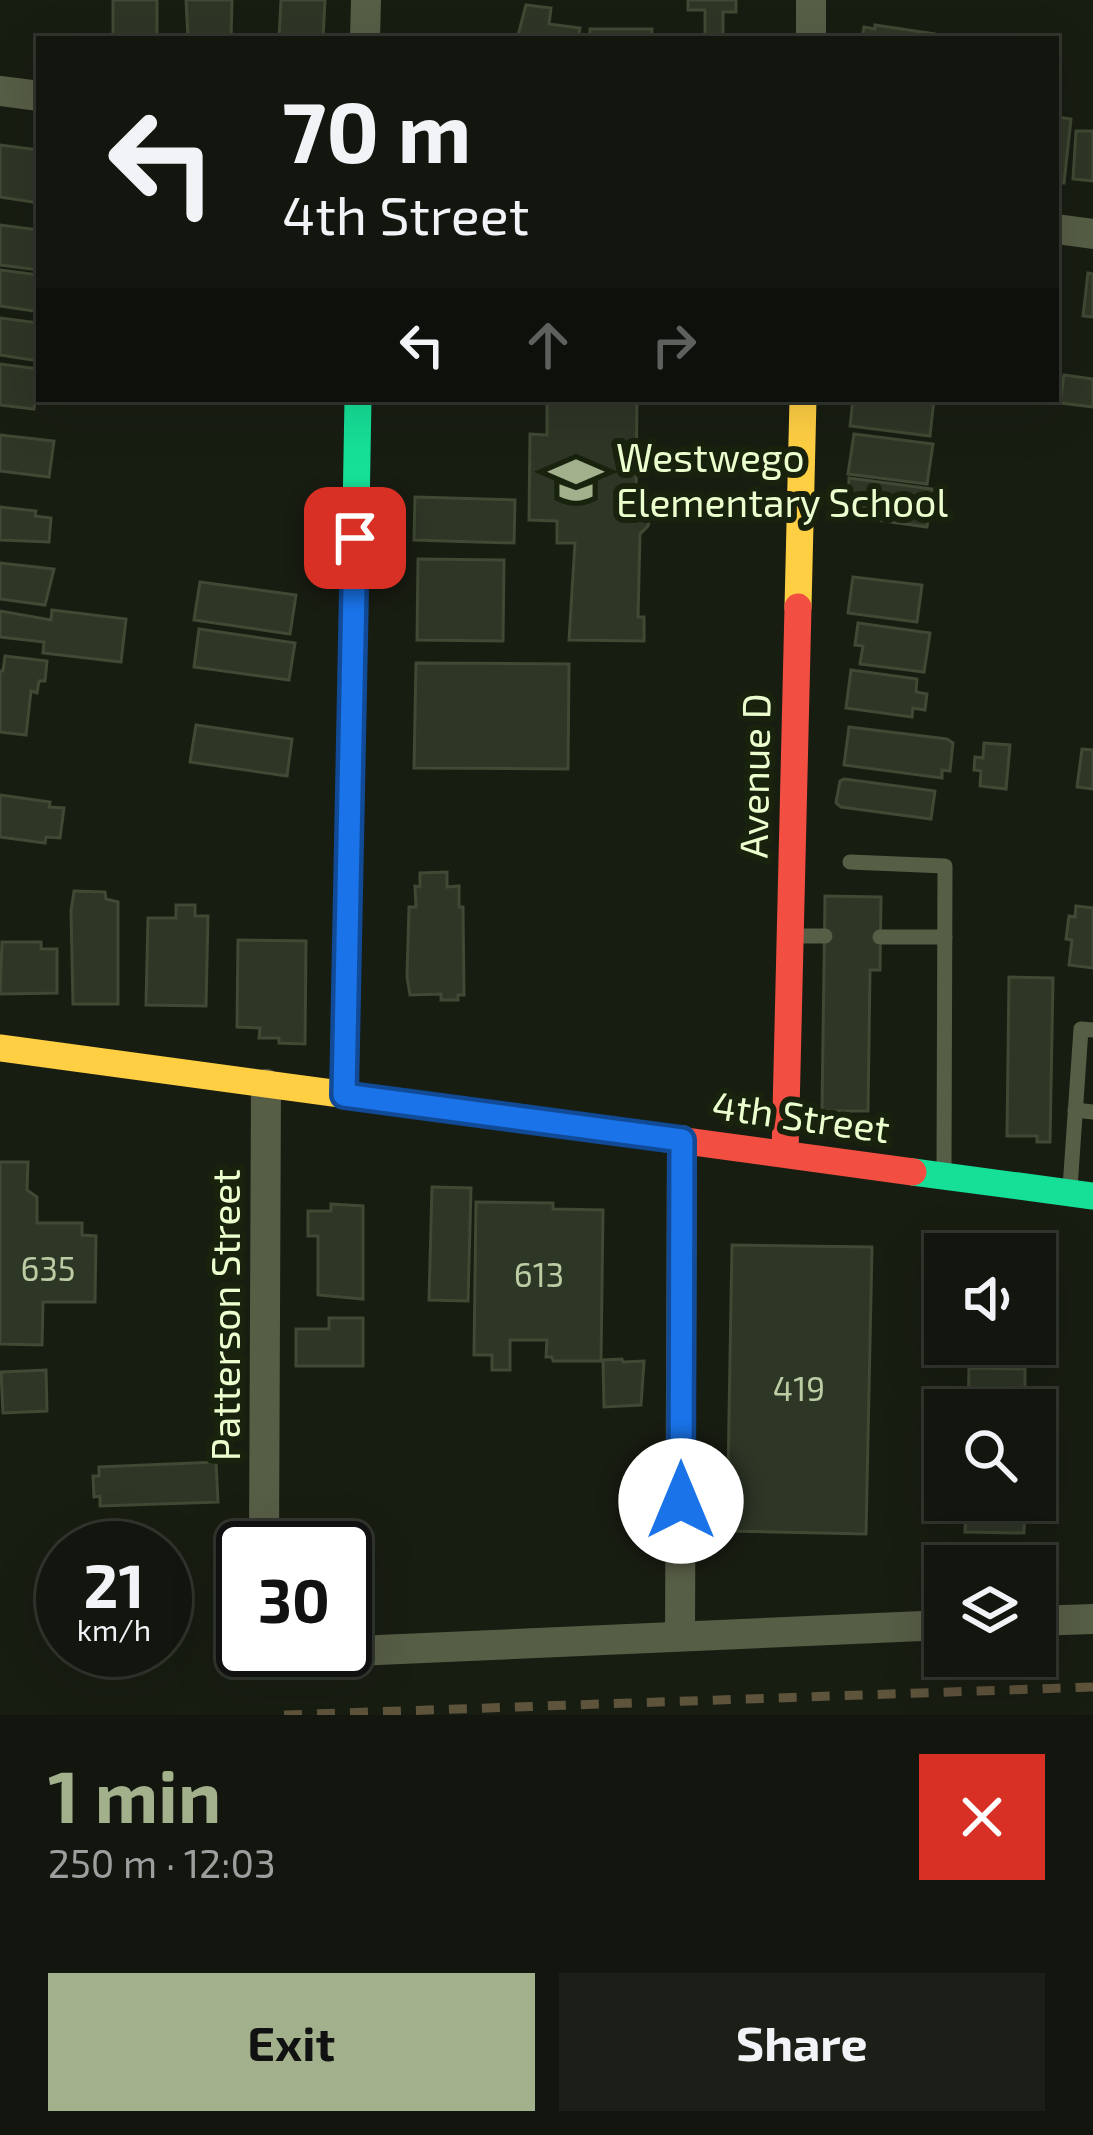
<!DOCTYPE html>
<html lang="en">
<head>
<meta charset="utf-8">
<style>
	:root { --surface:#12160e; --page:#1b1f17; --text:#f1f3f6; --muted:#9c9f9e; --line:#31352e; --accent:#a2b08c }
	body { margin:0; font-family:"Exo 2",sans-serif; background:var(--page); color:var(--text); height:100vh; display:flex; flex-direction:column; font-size:45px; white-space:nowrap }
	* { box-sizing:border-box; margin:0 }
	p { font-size:39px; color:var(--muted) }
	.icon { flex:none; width:66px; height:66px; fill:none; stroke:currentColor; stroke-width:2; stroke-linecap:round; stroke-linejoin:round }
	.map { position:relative; height:1715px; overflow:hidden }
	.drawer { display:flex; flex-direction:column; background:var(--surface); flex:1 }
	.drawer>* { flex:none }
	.banner { position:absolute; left:36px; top:36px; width:1023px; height:366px; border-radius:0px; box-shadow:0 12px 48px #0002,0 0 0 3px var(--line); background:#12160e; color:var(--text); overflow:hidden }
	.controls { position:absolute; left:924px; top:1233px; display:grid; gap:24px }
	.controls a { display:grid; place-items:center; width:132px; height:132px; border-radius:0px; background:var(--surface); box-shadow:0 12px 48px #0002,0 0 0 3px var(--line); font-size:60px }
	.speed { position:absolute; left:36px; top:1521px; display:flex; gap:24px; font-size:60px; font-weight:700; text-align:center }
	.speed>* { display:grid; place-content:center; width:156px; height:156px; border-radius:50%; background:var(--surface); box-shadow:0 12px 48px #0002,0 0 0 3px var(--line); line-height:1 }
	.speed small { font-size:30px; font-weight:400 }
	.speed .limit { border:6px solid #111; border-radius:18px; background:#fff; color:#111 }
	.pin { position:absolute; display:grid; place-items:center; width:102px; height:102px; color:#fff; margin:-51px; border-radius:24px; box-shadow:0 6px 18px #0006 }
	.me { position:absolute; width:132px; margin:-66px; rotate:0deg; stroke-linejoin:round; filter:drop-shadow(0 0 9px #0008) }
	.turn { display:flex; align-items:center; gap:42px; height:252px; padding:0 48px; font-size:54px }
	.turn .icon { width:156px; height:156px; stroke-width:2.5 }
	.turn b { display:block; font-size:84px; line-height:102px }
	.lanes { display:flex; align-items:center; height:114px; padding:0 48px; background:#0003; justify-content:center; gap:60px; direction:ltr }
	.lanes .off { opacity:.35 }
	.round { display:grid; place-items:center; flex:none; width:126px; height:126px; border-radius:0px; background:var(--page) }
	.summary { display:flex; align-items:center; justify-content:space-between; height:204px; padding:0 48px }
	h1 { font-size:72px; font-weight:700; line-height:90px; color:var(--accent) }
	.cta { display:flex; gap:24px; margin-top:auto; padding:24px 48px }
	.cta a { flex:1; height:138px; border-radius:0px; background:var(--accent); color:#111; font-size:48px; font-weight:700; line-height:138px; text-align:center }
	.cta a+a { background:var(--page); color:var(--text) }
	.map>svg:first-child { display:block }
	.building { fill:#2e3626; stroke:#3f4933; stroke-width:3 }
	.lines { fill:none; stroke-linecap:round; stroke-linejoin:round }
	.lane { stroke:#575e46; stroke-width:15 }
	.street { stroke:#575e46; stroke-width:30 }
	.fast { stroke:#16e098; stroke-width:27 }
	.slow { stroke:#ffcf43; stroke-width:27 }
	.jam { stroke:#f24e42; stroke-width:27 }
	.rail { stroke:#5e533b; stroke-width:9; stroke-dasharray:18 15; stroke-linecap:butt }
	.route-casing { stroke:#114b97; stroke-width:30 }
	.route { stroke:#1a73e8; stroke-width:21 }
	.labels { text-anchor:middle; stroke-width:12; stroke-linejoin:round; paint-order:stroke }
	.number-label { font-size:33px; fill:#bccda4 }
	.poi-label { font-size:39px; fill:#ecffce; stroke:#19220d; text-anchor:start }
	.street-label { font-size:39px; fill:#ecffce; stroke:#19220d }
</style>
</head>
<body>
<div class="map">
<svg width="1093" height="1715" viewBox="0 0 1093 1715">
	<rect width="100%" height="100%" fill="#181d12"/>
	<g class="building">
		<rect x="113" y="0" width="44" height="39"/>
		<polygon points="186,0 232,0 231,39 188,39"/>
		<polygon points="281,0 325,0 323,39 279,39"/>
		<polygon points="688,0 736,0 736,12 723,12 723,39 677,39 705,39 705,10 688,10"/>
		<polygon points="526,5 551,8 549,24 580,28 578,39 517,39"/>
		<polygon points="875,25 935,34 954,39 862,39 864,27 875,29"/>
		<polygon points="590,29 652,29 651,39 590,39"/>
		<polygon points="1056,117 1071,119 1064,183 1056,182"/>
		<polygon points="1076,131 1093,131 1093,181 1073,179"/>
		<polygon points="0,145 39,150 39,203 0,197"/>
		<polygon points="0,225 39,230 39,270 0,265"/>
		<polygon points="0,270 39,275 34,311 0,306"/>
		<polygon points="1088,273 1093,274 1093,317 1083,316"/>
		<polygon points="0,318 39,323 39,361 0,355"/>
		<polygon points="0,364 39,369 34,409 0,405"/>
		<polygon points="1064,375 1093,379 1093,407 1060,403"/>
		<polygon points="419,399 507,399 507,402 419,401"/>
		<polygon points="547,399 637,399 636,493 641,493 652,508 648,526 640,534 638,617 644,617 644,641 569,640 575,543 557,543 557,521 529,520 530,434 547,435"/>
		<polygon points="853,399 934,399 930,436 850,426"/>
		<polygon points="854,434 933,444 927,484 848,474"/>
		<polygon points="0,435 54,441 49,477 0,471"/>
		<polygon points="849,478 932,489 927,527 847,516"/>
		<polygon points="415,497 515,500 514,543 414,540"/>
		<polygon points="0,507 36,511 35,516 51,518 49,542 0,540"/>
		<polygon points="418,559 504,560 503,641 417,640"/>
		<polygon points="0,563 54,569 45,605 0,599"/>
		<polygon points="853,577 922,585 917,622 848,613"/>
		<polygon points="200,582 296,595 290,634 194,620"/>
		<polygon points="52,610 126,619 121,662 43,653 44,642 0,637 0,611 51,620"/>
		<polygon points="858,623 930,633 924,672 860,664 863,646 855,645"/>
		<polygon points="199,629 295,643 289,680 194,667"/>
		<polygon points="5,656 47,661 45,681 39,681 37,693 31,691 26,735 0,732 0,671 3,671"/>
		<polygon points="416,663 569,664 568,769 414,768"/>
		<polygon points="851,670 917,679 916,692 927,694 925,710 913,708 912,717 846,708"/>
		<polygon points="196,725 292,739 287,776 190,762"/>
		<polygon points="849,727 947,739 953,743 950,771 942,770 942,778 844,765"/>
		<polygon points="984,743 1010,745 1006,789 980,786 981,771 974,770 975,757 983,758"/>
		<polygon points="1082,749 1093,750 1093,789 1077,787"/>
		<polygon points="844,779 935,791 931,819 841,807 836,803 840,781"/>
		<polygon points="0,795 50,802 49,807 64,808 60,838 46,837 45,843 0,837"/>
		<polygon points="447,872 447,887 459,886 459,907 463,907 464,995 458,995 458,1000 441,1000 441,994 410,995 407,977 409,907 416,907 415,886 420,887 420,873"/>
		<polygon points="74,891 105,892 106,899 118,902 118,1004 73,1004 71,911"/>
		<polygon points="825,896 881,897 880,970 870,970 868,1111 822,1111"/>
		<polygon points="176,905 195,905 195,916 208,916 206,1006 146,1005 148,918 176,918"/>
		<polygon points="1076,906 1093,908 1093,968 1069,965 1072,940 1066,939 1069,916 1075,917"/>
		<polygon points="238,940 306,941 305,1044 279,1043 279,1038 259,1038 260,1028 237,1027"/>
		<polygon points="2,942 41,942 41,949 57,949 57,993 0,994"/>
		<polygon points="1009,977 1053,978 1050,1142 1037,1142 1037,1136 1007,1136"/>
		<polygon points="0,1162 28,1162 27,1190 37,1197 37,1223 82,1223 82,1235 96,1236 95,1302 43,1302 42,1345 0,1344"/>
		<polygon points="432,1187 471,1188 468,1301 429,1300"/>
		<polygon points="476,1202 553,1203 553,1209 603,1210 601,1361 553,1361 552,1357 546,1357 547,1340 510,1340 510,1370 492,1370 492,1355 474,1355"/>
		<polygon points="331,1204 363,1206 363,1299 318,1295 318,1236 308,1236 308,1211 331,1211"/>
		<polygon points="732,1245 872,1247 866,1534 727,1531"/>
		<polygon points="329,1318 363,1318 363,1366 296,1366 296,1329 329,1329"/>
		<polygon points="622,1359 623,1362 644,1361 641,1405 604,1407 603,1360"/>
		<polygon points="969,1368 1025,1369 1025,1410 968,1410"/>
		<polygon points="46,1370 47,1411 3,1413 1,1372"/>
		<polygon points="216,1462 218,1502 100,1506 100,1496 94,1497 93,1476 99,1476 99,1467"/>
		<polygon points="966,1500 1025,1500 1024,1533 965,1532"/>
	</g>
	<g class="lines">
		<g class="lane">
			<polyline points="850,862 945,866 944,1173"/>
			<polyline points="792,936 825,936"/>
			<polyline points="880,937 945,937"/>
			<polyline points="1075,1110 1093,1112"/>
			<polyline points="1070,1188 1081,1029 1093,1030"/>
		</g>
		<g class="street">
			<polyline points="365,39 366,0"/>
			<polyline points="811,39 811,0"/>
			<polyline points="0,91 39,96"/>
			<polyline points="1056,229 1093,234"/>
			<polyline points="264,1546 266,1084"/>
			<polyline points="1035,1621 1093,1619"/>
			<polyline points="680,1636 682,1140"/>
			<polyline points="264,1655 945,1625"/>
		</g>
		<g class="fast">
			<polyline points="355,571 358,399"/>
			<polyline points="913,1172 1093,1196"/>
		</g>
		<g class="slow">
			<polyline points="798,607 803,399"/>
			<polyline points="0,1048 451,1109"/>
			<polyline points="344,1095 355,571"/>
		</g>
		<g class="jam">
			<polyline points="451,1109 913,1172"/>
			<polyline points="785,1154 798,607"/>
		</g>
		<polyline class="rail" points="284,1715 1093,1687"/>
	</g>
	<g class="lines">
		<g class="route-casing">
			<polyline id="route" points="355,538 344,1095 682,1140 681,1501"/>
		</g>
		<use href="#route" class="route"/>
	</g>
	<defs>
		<g id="school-bare" transform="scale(4.14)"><path d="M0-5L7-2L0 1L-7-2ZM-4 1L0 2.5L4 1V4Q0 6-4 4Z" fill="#a2b08c" stroke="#19220d" stroke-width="2.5" paint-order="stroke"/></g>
	</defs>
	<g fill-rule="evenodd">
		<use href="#school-bare" x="576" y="480"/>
	</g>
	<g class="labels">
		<g class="number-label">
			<text x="48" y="1281">635</text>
			<text x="539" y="1287">613</text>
			<text x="799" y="1401">419</text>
		</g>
		<g class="poi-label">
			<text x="616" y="472">Westwego<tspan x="616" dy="45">Elementary School</tspan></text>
		</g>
		<g class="street-label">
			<text transform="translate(755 776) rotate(-89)" y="14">Avenue D</text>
			<text transform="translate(801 1117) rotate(8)" y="14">4th Street</text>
			<text transform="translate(226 1315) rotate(-90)" y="14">Patterson Street</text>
		</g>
	</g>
</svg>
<div class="controls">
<a><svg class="icon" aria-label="sound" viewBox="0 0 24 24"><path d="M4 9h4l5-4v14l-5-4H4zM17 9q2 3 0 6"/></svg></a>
<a><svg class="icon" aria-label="search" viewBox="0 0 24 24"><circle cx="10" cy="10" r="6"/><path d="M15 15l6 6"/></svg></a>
<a><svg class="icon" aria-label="layers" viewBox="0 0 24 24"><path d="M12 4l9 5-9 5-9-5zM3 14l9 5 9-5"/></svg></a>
</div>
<div class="speed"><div>21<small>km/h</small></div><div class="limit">30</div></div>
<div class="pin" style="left:355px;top:538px;background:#d93025"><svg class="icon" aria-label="arrive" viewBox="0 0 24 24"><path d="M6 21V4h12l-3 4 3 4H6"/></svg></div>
<svg class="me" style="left:681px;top:1501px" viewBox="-20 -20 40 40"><circle r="19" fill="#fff"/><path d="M0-13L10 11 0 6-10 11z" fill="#1a73e8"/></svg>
<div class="banner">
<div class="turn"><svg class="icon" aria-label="left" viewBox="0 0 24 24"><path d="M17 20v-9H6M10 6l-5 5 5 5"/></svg><div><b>70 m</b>4th Street</div></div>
<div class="lanes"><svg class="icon" aria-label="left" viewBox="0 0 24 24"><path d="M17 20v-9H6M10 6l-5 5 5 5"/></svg><svg class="icon off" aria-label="ahead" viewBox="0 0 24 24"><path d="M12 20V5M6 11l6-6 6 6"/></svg><svg class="icon off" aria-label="right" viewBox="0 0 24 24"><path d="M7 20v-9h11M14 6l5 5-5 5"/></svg></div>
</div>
</div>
<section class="drawer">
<div class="summary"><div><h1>1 min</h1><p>250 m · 12:03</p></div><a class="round" style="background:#d93025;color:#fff"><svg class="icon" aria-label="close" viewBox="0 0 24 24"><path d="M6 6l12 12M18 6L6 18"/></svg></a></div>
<div class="cta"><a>Exit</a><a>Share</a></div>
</section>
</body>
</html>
